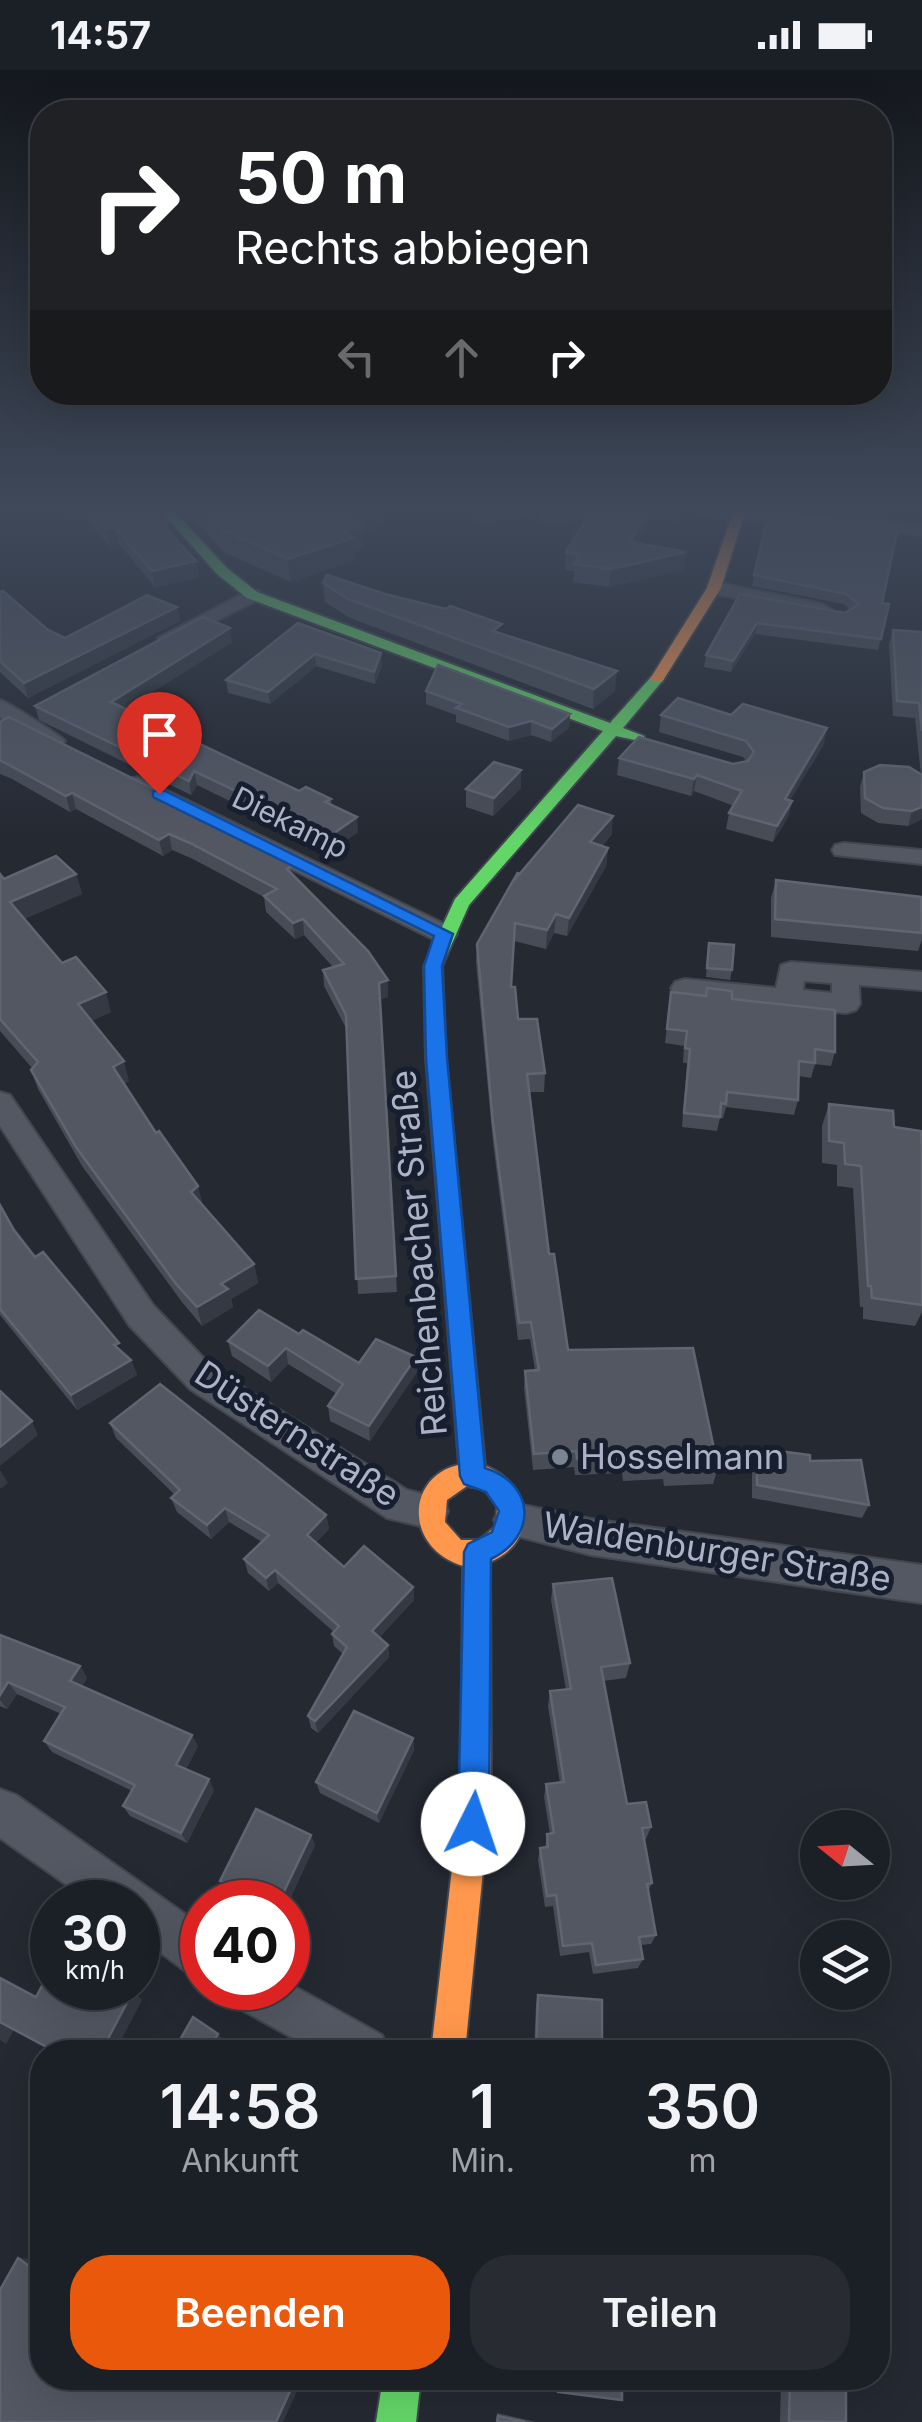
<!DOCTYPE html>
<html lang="de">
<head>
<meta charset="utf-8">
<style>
	:root { --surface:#1b1f26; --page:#282c32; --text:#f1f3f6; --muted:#a0a2a7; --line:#393d43; --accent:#ea580c }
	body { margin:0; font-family:Inter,sans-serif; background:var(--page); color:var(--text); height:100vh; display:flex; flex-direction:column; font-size:38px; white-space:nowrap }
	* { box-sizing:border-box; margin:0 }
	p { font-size:32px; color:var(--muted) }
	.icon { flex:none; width:55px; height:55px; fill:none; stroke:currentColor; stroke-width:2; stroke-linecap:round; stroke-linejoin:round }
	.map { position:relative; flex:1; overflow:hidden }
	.sheet { position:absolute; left:30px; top:1970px; width:860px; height:350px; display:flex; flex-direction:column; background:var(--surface); border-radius:40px; box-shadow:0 10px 40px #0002,0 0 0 2px var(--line) }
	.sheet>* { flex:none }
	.top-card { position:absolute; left:30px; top:30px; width:862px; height:305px; border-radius:40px; box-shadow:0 10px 40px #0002,0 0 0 2px var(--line); background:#202124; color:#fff; overflow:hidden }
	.needle { width:65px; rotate:288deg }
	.tools { position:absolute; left:800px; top:1740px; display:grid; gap:20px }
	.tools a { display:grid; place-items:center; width:90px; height:90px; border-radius:50%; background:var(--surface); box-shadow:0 10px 40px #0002,0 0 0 2px var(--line); font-size:50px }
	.speed { position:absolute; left:30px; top:1810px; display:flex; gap:20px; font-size:50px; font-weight:700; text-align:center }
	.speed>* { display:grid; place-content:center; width:130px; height:130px; border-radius:50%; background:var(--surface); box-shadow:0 10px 40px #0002,0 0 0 2px var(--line); line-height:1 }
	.speed small { font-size:25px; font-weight:400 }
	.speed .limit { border:15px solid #d22; background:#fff; color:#111 }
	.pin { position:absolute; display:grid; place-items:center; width:85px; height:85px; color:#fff; margin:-102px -42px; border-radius:50% 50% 50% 0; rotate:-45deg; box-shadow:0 0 10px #0007 }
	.pin .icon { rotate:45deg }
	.me { position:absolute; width:110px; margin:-55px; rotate:4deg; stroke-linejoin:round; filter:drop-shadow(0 0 8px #0008) }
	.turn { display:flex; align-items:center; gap:35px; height:210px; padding:0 40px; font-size:45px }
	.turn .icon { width:130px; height:130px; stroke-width:2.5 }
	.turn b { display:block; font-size:70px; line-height:85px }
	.lanes { display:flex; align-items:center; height:95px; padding:0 40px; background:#0003; justify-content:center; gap:50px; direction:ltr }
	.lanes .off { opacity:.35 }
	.eta { display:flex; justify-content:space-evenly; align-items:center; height:170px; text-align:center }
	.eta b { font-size:60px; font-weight:600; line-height:70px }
	.action { display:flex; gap:20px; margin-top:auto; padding:20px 40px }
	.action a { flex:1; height:115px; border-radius:40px; background:var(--accent); color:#fff; font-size:40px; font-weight:600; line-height:115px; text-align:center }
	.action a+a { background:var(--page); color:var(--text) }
	.status { display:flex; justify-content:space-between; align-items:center; height:70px; padding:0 50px; background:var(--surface); direction:ltr }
	.status svg { height:28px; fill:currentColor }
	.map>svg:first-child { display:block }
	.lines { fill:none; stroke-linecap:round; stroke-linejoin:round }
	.street-casing { stroke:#41464f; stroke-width:4 }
	.fast-casing { stroke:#41464f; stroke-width:4 }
	.slow-casing { stroke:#41464f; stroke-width:4 }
	.street { fill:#545862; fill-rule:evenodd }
	.fast { fill:#63d668; fill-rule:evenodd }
	.slow { fill:#ff974d; fill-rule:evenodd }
	.wall { fill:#474c56 }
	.shaded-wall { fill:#343943 }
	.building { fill:#525762; stroke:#606572; stroke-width:2.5 }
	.route { fill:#1a73e8; stroke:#114b97; stroke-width:2.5 }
	.poi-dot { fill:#7c8392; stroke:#171e2d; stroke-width:4 }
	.labels { text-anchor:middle; stroke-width:10; stroke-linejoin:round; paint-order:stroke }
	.far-street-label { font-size:30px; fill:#acb3c6; stroke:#171e2d }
	.street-label { font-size:35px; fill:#acb3c6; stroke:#171e2d }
	.poi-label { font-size:35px; fill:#acb3c6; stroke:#171e2d; text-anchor:start }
</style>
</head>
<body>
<div class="status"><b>14:57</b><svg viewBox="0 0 49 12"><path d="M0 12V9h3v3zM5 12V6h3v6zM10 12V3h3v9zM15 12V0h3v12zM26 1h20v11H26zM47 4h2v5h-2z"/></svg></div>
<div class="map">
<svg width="922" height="2352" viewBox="0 0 922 2352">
	<rect width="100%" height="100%" fill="#242932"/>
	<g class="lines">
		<g class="street-casing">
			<g id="street">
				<polygon points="699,442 773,442 922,455 922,465 708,447"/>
				<polygon points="714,512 822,534 832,540 822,546 707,522 707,514"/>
				<polygon points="252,519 259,521 259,529 175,572 161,572 158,568"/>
				<path d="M0,630C8,632 59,665 65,671L54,678L14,660L0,647Z"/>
				<polygon points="138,707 453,858 457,864 453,870 435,870 130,719 126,714 130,709"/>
				<polygon points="844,773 922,780 922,794 835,785 832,780 835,775"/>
				<path d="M791,892L922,902V920L859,915L860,934L856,940L846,943L685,927L675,924L671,918L675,912L685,909L776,918L781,895ZM804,911L832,913V923L803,920Z"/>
				<polygon points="0,1022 10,1025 153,1235 214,1299 407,1420 442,1429 448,1441 442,1453 429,1458 387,1448 190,1319 129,1255 0,1056"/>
				<polygon points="513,1433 591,1449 922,1495 922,1533 591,1485 500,1462 494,1450 500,1438"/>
				<polygon points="0,1719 16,1725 202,1856 202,1907 185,1901 138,1866 138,1832 91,1832 0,1768"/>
				<polygon points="288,1913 382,1965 389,1982 318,1982 233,1935 226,1918 288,1918"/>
			</g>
		</g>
		<g class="fast-casing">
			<g id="fast">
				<polygon points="162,442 175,442 227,498 257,522 610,653 652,606 664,609 623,658 644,666 644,672 616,666 469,835 442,896 446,988 486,1406 482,1414 473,1417 464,1414 460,1406 426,988 424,896 455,829 603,661 247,528 217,504"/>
				<polygon points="383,2308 421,2308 416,2352 376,2352"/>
			</g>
		</g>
		<g class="slow-casing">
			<g id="slow">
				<polygon points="733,442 745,442 721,518 662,612 652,612 650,609 707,518"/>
				<path d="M475,1393C528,1404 545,1469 490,1492L491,1720L465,1982H431L461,1720L463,1496C398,1476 407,1393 475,1393ZM467,1416L484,1419L497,1436L496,1456L479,1470H461L445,1452L447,1430Z"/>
			</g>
		</g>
		<use href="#street" class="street"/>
		<use href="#fast" class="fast"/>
		<use href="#slow" class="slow"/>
	</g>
	<g class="wall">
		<polygon points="61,442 162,442 168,449 171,463 196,491 199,507 155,517 119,474 109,476 84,446 68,450"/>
		<polygon points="187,442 383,442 384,455 363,462 364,478 355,481 355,490 291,512 225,483"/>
		<polygon points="470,442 681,442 676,451 652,447 637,474 686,482 684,500 609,517 573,512 574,501 565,500 566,482 586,449 545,454 537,444 480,453"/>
		<polygon points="818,442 858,442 857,446"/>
		<polygon points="858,459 882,533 889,534 878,580 755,564 731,602 704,597 706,585 740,524 845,543 850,540 844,534 752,516 754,505"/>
		<polygon points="323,513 502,563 615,621 593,639 350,548 325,532"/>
		<polygon points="0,522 48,560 65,568 177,537 180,551 28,628 0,602"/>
		<polygon points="298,553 382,596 375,614 316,596 270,634 228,623 226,610"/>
		<polygon points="893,560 922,562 922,749 908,756 878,753 861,743 860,717 864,702 921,705 915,648 893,646 889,574"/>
		<polygon points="232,572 125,639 299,721 331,729 332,735 358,762 331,781 197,715 191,725 39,650 35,636"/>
		<polygon points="426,621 570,644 569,658 551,672 531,665 509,671 456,652 456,645 426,634"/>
		<polygon points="661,645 824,674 790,730 792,731 788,747 773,772 726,759 729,743 734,736 694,721 691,726 617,705 619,688 733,694 746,691 743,687 659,662"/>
		<polygon points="0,652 178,731 179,737 293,806 388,910 388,927 380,929 397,1222 358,1224 347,960 324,916 323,900 333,897 304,865 295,869 266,842 264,827 193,789 172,780 163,786 76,739 70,742 12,709 0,704"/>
		<polygon points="521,700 521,718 493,746 466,737 466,719"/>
		<polygon points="612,764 602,776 608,778 606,796 567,866 554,863 546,879 514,871 511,917 518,949 545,1003 544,1022 529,1022 549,1184 568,1280 718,1398 713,1414 664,1416 663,1409 623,1411 622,1403 575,1405 574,1397 533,1400 524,1318 525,1301 535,1300 530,1269 518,1270 493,1072 476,892 477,874 517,807"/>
		<polygon points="0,804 4,809 76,804 82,824 24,849 62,893 111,942 91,951 129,1011 124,1014 203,1135 254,1194 258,1213 231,1229 233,1237 202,1256 182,1232 82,1096 38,1019 31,1000 32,998 0,961"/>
		<polygon points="776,810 922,834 922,870 918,881 771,867 771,828"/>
		<polygon points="709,873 732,900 730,910 706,907"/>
		<polygon points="707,918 732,929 835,982 831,996 815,994 811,1008 799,1006 798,1030 794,1045 726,1037 723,1048 720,1048 717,1061 682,1057 687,993 683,993 684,976 665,973 671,922 705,926"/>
		<polygon points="829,1034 894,1057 922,1081 922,1242 915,1256 863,1249 863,1237 860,1237 853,1118 837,1116 837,1095 822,1093 822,1056"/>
		<polygon points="0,1135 14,1160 35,1187 122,1282 131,1290 137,1305 77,1340 0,1245"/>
		<polygon points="299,1264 359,1293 417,1302 370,1371 330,1351 328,1336 337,1324 288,1294 271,1312 232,1286 228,1271"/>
		<polygon points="110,1353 326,1445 329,1459 316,1472 344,1497 413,1517 414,1530 379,1567 388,1575 389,1587 318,1663 311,1658 308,1646 343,1584 334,1576 332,1564 334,1562 278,1513 269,1521 248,1503 244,1489 262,1472 229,1452 211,1469 177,1442 171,1428 175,1425 116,1368"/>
		<polygon points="757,1378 810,1391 869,1435 862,1448 752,1428 752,1391"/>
		<polygon points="553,1514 630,1593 626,1608 603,1611 627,1734 651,1757 646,1769 644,1769 652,1813 648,1822 656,1865 651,1874 640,1875 643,1889 638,1898 593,1904 589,1882 560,1886 553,1836 545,1837 538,1790 540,1778 545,1778 547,1764 550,1764 544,1727 546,1714 560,1713 548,1636 550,1621 566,1620 551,1530"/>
		<polygon points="0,1565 80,1596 87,1608 82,1616 198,1676 186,1699 214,1720 187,1773 130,1746 123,1736 132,1721 52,1682 44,1671 61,1644 17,1624 7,1639 0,1636"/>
		<polygon points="413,1668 414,1680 379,1753 320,1723 316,1712"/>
		<polygon points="315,1775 288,1833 249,1832 225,1821 220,1811"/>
		<polygon points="538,1925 602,1968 611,1982 534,1982 536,1934"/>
		<polygon points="555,2308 622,2308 558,2322 555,2319"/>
		<polygon points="781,2308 823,2308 846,2352 780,2352"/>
		<polygon points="497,2343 536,2352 496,2352"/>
	</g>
	<g class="shaded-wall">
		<polygon points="66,442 83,442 84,446 68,450"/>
		<polygon points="353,442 383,442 384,455 363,462 364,478 355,481 355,490 291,512 288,489 345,445"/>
		<polygon points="480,442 537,442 537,444 480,453"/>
		<polygon points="546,442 597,442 596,448 545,454"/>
		<polygon points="647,442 653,442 652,447 628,491 630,472"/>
		<polygon points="115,458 119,474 109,476 106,460"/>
		<polygon points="686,482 684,500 609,517 611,499"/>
		<polygon points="196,491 199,507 155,517 152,501"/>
		<polygon points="177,537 180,551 28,628 24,613"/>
		<polygon points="757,553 755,564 731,602 733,591"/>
		<polygon points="230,558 232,572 114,646 111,632"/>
		<polygon points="381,583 382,596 375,614 374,602"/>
		<polygon points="315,584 316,596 270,634 268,622"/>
		<polygon points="617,601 615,621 593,639 594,619"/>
		<polygon points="570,644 569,658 551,672 552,659"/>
		<polygon points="531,651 531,665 509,671 509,657"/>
		<polygon points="827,658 824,674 781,745 785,729"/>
		<polygon points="521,700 521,718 493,746 494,728"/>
		<polygon points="194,701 197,715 191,725 189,711"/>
		<polygon points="697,705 694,721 691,726 694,709"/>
		<polygon points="72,723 76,739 70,742 66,726"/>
		<polygon points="792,731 788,747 773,772 777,756"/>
		<polygon points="922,737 922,749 908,756 912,741"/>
		<polygon points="613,746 612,764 588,791 590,772"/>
		<polygon points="357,747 358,762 331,781 330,766"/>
		<polygon points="169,764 172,780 163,786 159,770"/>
		<polygon points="608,778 606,796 567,866 569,848"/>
		<polygon points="76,804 82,824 17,852 10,832"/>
		<polygon points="556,844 554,863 546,879 547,860"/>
		<polygon points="303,849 304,865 295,869 293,853"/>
		<polygon points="388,910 388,927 380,929 397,1222 379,913"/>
		<polygon points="106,922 111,942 84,954 78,934"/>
		<polygon points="124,991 129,1011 119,1016 113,997"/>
		<polygon points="198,1116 203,1135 191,1122"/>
		<polygon points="254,1194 258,1213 231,1229 233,1237 202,1256 197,1237 221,1214"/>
		<polygon points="286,1278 288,1294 271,1312 268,1296"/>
		<polygon points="416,1287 417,1302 370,1371 369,1356"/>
		<polygon points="131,1290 137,1305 77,1340 71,1325"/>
		<polygon points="32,1351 38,1365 0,1396 0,1377"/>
		<polygon points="0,1400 8,1413 0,1419"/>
		<polygon points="225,1438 229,1452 211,1469 207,1455"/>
		<polygon points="326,1445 329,1459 310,1478 307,1465"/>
		<polygon points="275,1500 278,1513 269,1521 266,1508"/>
		<polygon points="413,1517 414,1530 374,1574 372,1561"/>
		<polygon points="388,1575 389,1587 318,1663 315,1651"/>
		<polygon points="80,1596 87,1608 78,1623 70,1611"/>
		<polygon points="8,1612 17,1624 7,1639 0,1630 0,1625"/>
		<polygon points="192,1665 198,1676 182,1706 176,1695"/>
		<polygon points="413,1668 414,1680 379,1753 377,1743"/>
		<polygon points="209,1709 214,1720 187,1773 181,1763"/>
		<polygon points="311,1765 315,1775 288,1833 279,1832"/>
		<polygon points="133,1921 142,1930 115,1982 101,1982"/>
		<polygon points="0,1952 14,1960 6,1974 0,1970"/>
		<polygon points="218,1964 229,1975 225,1982 208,1982"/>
		<polygon points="18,2188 39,2189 42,2192 42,2204 40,2204"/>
		<polygon points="141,2308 162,2308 154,2317"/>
		<polygon points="296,2308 303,2308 283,2352 276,2352"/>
	</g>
	<g class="building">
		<polygon points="90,442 162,442 168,449 153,444 196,491 152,501 115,458 106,460"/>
		<polygon points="205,442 353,442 345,445 363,455 344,462 354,468 288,489 222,460"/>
		<polygon points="590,442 647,442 630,472 686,482 611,499 574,494 580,484 566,482"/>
		<polygon points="768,445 858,453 858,459 897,463 882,533 889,534 881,569 757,553 733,591 706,585 740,524 845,543 859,534 846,524 754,505"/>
		<polygon points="327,505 385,524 446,539 450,536 502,554 493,561 617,601 594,619 348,529 323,513"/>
		<polygon points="3,521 48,560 65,568 147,525 177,537 24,613 0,591 0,522"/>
		<polygon points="203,547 230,558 111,632 299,721 306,717 331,729 325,732 357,747 330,766 194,701 189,711 35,636"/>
		<polygon points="298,553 381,583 374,602 315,584 268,622 226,610"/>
		<polygon points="893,560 922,562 922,661 919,633 897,631"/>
		<polygon points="438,595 570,644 552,659 531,651 509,657 456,638 462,634 426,621"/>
		<polygon points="678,628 731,645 743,634 827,658 785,729 792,731 777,756 729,743 742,721 697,705 694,709 619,688 639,667 733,694 748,691 754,682 746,671 661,645"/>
		<polygon points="9,647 178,731 175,735 292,796 287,799 368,881 388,910 379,913 396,1206 356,1209 346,945 323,900 344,894 303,849 293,853 264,826 277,819 190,773 169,764 159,770 72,723 66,726 0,690 0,652"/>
		<polygon points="494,692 521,700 494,728 466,719"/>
		<polygon points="880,695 909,697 922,705 922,737 912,741 883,738 865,728 864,702"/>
		<polygon points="578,735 613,746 590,772 608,778 569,848 556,844 547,860 515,853 511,917 515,917 518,949 537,949 545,1003 527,1004 549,1184 554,1184 568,1280 693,1278 718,1398 668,1400 667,1393 626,1395 625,1387 577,1389 576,1381 534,1384 525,1301 539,1300 531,1252 519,1253 493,1053 477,874 518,802 517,807"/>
		<polygon points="56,786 76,804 10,832 62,893 76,887 106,922 78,934 124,991 113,997 156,1063 159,1061 198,1116 191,1122 254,1194 221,1214 228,1219 197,1237 176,1214 76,1077 31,1000 38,992 0,949 0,804 4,809"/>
		<polygon points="776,810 921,827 922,863 775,849"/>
		<polygon points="709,873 734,875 732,900 707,898"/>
		<polygon points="707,918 732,921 732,929 835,940 835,982 815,979 815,993 799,991 798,1030 727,1022 726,1034 721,1033 720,1047 684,1043 690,979 685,978 687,961 667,959 671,922 706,926"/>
		<polygon points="829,1034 893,1041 894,1057 921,1061 922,1081 922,1235 872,1228 871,1216 868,1216 861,1096 845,1094 844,1073 829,1071"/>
		<polygon points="0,1135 14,1160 35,1187 43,1182 119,1273 114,1275 131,1290 71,1325 0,1239"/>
		<polygon points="259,1240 299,1264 303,1260 359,1293 376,1269 416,1287 369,1356 328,1336 343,1314 286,1278 268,1296 228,1271"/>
		<polygon points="160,1314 326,1445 307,1465 344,1497 364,1476 413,1517 372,1561 388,1575 315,1651 308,1646 347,1577 332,1564 339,1556 275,1500 266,1508 244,1489 269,1465 225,1438 207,1455 171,1428 180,1420 110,1353"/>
		<polygon points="0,1321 32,1351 0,1377"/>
		<polygon points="757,1378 810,1385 810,1391 861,1390 869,1435 757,1415"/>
		<polygon points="612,1508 630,1593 601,1597 627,1734 646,1732 651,1757 642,1758 652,1813 647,1814 656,1865 639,1867 643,1889 596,1895 592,1873 563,1876 556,1825 547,1826 540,1778 548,1777 547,1764 554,1763 546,1714 564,1712 550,1621 571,1619 553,1514"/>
		<polygon points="0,1565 80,1596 70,1611 192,1665 176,1695 209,1709 181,1763 123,1736 135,1715 44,1671 65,1637 8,1612 0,1625"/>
		<polygon points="354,1641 413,1668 377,1743 316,1712"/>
		<polygon points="256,1739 311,1765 279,1832 264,1832 220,1811"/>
		<polygon points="52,1897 52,1918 126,1918 133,1921 101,1982 56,1982 0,1952 0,1908 36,1927"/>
		<polygon points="538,1925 602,1930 602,1968 611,1982 536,1982"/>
		<polygon points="193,1947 218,1964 208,1982 173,1982"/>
		<polygon points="18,2188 40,2204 42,2199 42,2308 141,2308 154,2317 159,2308 201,2308 209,2313 212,2308 296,2308 276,2352 0,2352 0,2220"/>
		<polygon points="558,2308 622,2308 622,2330 558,2322"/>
		<polygon points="790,2308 822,2308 846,2313 846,2352 789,2352"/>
		<polygon points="498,2346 525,2352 497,2352"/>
	</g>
	<linearGradient id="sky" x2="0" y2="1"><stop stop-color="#14171c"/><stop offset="0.57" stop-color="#3f495a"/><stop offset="1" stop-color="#3f495a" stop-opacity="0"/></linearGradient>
	<rect width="922" height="771" fill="url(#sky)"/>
	<path class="route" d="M153,721H165L453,864L442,896L447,988L485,1398C536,1414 537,1467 491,1489L489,1754L484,1765L473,1770L462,1765L458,1754L464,1482L468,1474L492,1462L499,1441L486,1422L464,1414L460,1406L426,988L424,896L434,866L153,727Z"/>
	<circle class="poi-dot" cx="560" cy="1387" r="10"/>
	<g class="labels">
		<g class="far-street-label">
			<text transform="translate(290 753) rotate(26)" y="10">Diekamp</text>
		</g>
		<g class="street-label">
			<text transform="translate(419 1183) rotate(-95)" y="12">Reichenbacher Straße</text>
			<text transform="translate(297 1364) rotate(33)" y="12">Düsternstraße</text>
			<text transform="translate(717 1482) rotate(9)" y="12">Waldenburger Straße</text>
		</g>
		<g class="poi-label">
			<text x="580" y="1399">Hosselmann</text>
		</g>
	</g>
</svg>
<div class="tools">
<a><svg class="needle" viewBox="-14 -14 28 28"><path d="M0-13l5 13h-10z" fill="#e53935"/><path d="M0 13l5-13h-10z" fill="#a0a2a7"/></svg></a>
<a><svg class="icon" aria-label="layers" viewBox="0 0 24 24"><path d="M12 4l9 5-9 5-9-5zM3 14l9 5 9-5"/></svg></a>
</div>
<div class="speed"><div>30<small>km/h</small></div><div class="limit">40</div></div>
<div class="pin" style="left:159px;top:724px;background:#d93025"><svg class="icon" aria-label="arrive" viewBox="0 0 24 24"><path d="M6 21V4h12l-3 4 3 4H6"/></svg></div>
<svg class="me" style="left:473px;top:1754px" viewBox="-20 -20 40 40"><circle r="19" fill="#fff"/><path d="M0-13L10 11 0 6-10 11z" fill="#1a73e8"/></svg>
<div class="top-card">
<div class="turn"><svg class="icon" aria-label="right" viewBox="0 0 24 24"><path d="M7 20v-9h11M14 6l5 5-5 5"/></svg><div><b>50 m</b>Rechts abbiegen</div></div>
<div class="lanes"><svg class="icon off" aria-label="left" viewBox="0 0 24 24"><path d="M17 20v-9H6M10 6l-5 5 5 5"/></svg><svg class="icon off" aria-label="ahead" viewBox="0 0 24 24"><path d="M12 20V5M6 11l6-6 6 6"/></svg><svg class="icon" aria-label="right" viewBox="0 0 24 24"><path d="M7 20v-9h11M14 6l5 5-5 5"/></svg></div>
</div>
<section class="sheet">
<div class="eta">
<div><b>14:58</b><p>Ankunft</p></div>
<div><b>1</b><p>Min.</p></div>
<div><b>350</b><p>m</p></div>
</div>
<div class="action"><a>Beenden</a><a>Teilen</a></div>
</section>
</div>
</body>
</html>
